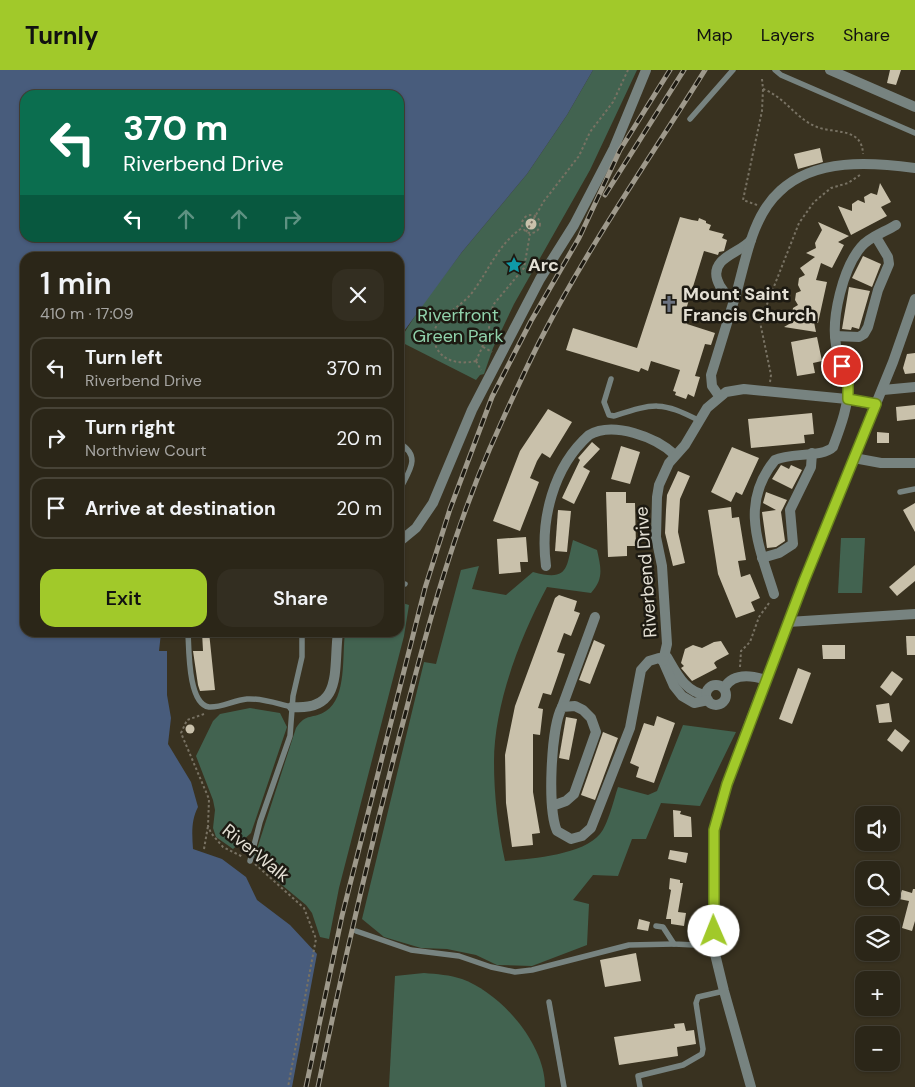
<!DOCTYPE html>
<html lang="en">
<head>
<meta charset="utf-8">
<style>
	:root { --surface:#2b2618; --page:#332e21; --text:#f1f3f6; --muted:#a6a5a2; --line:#474337; --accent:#a1c92a }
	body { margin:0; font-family:"DM Sans",sans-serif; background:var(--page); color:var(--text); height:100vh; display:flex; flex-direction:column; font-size:19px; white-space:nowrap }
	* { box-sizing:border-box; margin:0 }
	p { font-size:16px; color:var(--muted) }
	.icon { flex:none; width:28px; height:28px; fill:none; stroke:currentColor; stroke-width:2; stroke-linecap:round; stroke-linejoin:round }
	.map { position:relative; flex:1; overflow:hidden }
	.side { position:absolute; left:20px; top:182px; width:384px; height:385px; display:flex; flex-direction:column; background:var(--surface); border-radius:15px; box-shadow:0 1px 4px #0004,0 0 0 1px var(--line) }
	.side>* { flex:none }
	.top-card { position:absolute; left:20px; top:20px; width:384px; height:152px; border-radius:15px; box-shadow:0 1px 4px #0004,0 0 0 1px var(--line); background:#0b6e4f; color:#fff; overflow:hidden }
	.tools { position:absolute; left:855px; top:736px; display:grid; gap:10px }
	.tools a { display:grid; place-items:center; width:45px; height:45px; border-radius:10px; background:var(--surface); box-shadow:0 1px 4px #0004,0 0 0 1px var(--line); font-size:25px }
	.pin { position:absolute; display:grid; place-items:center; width:42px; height:42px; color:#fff; margin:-21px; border:2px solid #fff; border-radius:50%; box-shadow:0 1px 5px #0007 }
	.me { position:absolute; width:55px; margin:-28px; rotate:359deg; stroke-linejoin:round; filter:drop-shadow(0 0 4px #0008) }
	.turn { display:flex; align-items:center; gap:18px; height:105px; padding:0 20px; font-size:22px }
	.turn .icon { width:65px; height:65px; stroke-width:2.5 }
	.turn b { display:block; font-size:35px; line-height:42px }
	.lanes { display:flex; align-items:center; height:48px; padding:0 20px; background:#0003; justify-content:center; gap:25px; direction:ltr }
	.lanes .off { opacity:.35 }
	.round { display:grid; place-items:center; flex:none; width:52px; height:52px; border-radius:15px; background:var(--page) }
	.overview { display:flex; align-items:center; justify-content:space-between; height:85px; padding:0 20px }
	h1 { font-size:30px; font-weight:600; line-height:38px }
	.primary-button { display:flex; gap:10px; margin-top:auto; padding:10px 20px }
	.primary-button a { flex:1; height:58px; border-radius:15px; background:var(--accent); color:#111; font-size:20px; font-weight:600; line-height:58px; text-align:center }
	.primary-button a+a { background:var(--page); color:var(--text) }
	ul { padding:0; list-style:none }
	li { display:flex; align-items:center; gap:15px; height:62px; margin:0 10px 8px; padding:0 10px; border:2px solid var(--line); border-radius:15px }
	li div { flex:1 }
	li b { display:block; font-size:19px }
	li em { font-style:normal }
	header { display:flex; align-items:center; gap:30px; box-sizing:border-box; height:70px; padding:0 25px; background:var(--accent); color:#111 }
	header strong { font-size:24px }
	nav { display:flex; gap:28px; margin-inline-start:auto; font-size:18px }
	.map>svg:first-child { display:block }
	.green { fill:#426350 }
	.water { fill:#485c7c; fill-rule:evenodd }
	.building { fill:#c9c1ab }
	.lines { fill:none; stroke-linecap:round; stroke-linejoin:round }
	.path { stroke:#787263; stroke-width:2; stroke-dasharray:2.5 2.5; stroke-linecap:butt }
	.service { stroke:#778380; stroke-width:5.5 }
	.minor { stroke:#778380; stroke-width:10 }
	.tertiary { stroke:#778380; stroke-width:10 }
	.rail-casing { stroke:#9e998b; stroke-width:5 }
	.rail { stroke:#1d1a12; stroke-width:3; stroke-dasharray:9; stroke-linecap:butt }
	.route-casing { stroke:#69831b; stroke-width:12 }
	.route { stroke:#a1c92a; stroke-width:9 }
	.labels { text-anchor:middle; stroke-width:5; stroke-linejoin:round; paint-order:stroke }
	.poi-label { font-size:18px; font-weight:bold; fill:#e4e0d5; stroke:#1d1a12; text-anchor:start }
	.park-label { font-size:18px; fill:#90d2ab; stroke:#1d1a12 }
	.street-label { font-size:18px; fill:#e4e0d5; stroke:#1d1a12 }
</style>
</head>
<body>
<header>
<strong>Turnly</strong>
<nav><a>Map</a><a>Layers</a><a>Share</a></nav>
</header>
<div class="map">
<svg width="915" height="1017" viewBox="0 0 915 1017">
	<rect width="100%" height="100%" fill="#393220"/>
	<g class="green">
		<polygon points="593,0 637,0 590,100 514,234 493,278 484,304 480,305 476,310 399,271 422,235 462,182 527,104 567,45"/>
		<polygon points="841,468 865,468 862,523 838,523"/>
		<path d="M573,470L597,480C601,498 604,509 591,523L547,517C520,567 494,635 494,692C494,725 498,759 505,791C530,789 583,785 600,764C608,755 614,729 618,717L648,725L657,721L683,655L736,662L700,736L661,733L646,769H632L618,806L593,805L573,830L589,834L587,875L532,896L497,895L476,885L447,879L421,878L384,867L362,849L424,592L436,594L461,500L479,496L472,519L506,525L533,502C569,512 566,498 573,470Z"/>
		<path d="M399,532L409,535L404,566L339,818L329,869L320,867L312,843L306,835L277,811L254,788L296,658C307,642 312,650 326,641C347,628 342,585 345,563L399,562Z"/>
		<polygon points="250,638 280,643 287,657 251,763 233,779 216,767 213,758 215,740 213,730 196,686 213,651 220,644"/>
		<path d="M424,903C437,904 450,905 462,909C502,924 545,974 545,1017H389L395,906Z"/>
	</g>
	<path class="water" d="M0,0H593L567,45L527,104L462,182L399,268V188H25V562L161,563L159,581H167V625L171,648L168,674L191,712L198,737C191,750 192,764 193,779L222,789L246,807L257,830L290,855L317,884L292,1017H0ZM25,25H399V168H25Z"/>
	<g class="building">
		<polygon points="890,0 901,0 896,15 887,13"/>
		<polygon points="820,78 823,92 798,99 794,84"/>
		<polygon points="880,113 891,132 881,137 887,146 851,165 838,136 852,141 852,134 858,130 865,133 864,127 871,123 877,125"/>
		<polygon points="680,147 692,150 698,151 699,148 706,151 706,153 711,155 709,160 724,164 722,168 727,170 724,181 719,182 718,185 704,181 684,246 689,248 687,254 715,263 711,275 705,274 695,306 700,307 694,327 688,324 686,329 675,325 676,322 673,321 680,300 651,291 648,301 641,298 639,302 566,280 573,258 637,278"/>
		<circle cx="531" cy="154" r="5.5"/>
		<polygon points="818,152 849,166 838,172 844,175 832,198 821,193 816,210 827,212 818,253 814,252 816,262 784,257 796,250 792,245 793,238 798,235 795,230 796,223 801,221 798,215 799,208 805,205 800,198 815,187 806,183 816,178 815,173 822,160"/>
		<polygon points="863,186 881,194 872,217 852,208"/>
		<polygon points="849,217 870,221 859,259 852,257 851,260 842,259"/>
		<polygon points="817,267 822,291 813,293 815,303 797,306 791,272"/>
		<polygon points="915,283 915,303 905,304 903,298 907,284"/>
		<polygon points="915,335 915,349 897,351 896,337"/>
		<polygon points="548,339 572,352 550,388 542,383 537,391 530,408 539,412 520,461 493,451 520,381"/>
		<polygon points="812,343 814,364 804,365 805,373 751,378 748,349"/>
		<polygon points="877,362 889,363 889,373 877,373"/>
		<polygon points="592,372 600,379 583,397 590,401 574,434 562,428 580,390 578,388"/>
		<polygon points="621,376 640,382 630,414 611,409"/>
		<polygon points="732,377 759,388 742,425 736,422 731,432 711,422"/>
		<polygon points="781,395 789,399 791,395 802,400 792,419 772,409"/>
		<polygon points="678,401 690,406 680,429 678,462 685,493 673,496 665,463 666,440 667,425"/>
		<polygon points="606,422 626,422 626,433 635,433 636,476 627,476 627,486 608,487"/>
		<polygon points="766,422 787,430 781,442 785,471 776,477 767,478 762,442 776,440 763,433"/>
		<polygon points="915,433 915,462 903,440"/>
		<polygon points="731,437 732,448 739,447 746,490 738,491 741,507 750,504 760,528 751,532 755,541 736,548 718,504 708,440"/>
		<polygon points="558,440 571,441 567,482 555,481"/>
		<polygon points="526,467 528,492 520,492 521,502 499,504 497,469"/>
		<polygon points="915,495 915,511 897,526 889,517"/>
		<polygon points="559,525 577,531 574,541 580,543 571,566 564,563 557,582 565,584 560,599 551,625 543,623 538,638 543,639 540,665 533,664 533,722 540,763 532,764 533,775 512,777 506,733 505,685 515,636 555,528"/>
		<polygon points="202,562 209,562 215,620 200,621 198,615 193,581 203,581"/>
		<polygon points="906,566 915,566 915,585 907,585"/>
		<polygon points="594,570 605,575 590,614 579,610"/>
		<polygon points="721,571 729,584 716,591 714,593 717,598 692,611 681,598 684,596 681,593 685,579 693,575 702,578 714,572"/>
		<polygon points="822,575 845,575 845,589 823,589"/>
		<polygon points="798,598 811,603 792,654 779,649"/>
		<polygon points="892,601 903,609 891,626 880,617"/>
		<polygon points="889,633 892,652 879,653 876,635"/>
		<polygon points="657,646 675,653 654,713 636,707 639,697 630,693 644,653 654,656"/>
		<polygon points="566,647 577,649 569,690 559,688"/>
		<circle cx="190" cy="659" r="4.5"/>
		<polygon points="895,659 910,671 902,682 887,670"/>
		<polygon points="603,662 618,668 595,730 581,725"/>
		<polygon points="673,740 681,741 680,744 691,747 692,767 674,767"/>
		<polygon points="670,780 688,783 686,793 668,789"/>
		<polygon points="670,808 680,810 680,813 683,813 678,842 686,843 684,856 671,854 671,849 666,849 671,820 669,819"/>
		<polygon points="913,819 915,819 915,851 912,861 902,858 909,831 899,829 902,820 912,823"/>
		<polygon points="639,849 650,852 648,861 637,859"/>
		<polygon points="636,883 641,911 605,917 600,890"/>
		<polygon points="684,953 686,961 694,960 696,974 677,977 678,986 619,995 614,967 675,958 674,954"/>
	</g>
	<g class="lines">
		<g class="path">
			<path d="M762,9L763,19C785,27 796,49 817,57C835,64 862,57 863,84"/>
			<polyline points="757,135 743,130 762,41 763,19"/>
			<circle cx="531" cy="154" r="9"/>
			<polyline points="526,162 544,131 579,86 590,62 613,32 628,0"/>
			<polyline points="483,277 492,282"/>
			<path d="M476,291C458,295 438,291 434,270C433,265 434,260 437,255C446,243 461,236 471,224C489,201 497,175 522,158"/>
			<polyline points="476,291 481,300"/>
			<polyline points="476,291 488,264 493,235 524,198 530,164"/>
			<polyline points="770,312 771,305 760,252 799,153 814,132 831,118 848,113 860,105"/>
			<polyline points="740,597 741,581 750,572 759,547 769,533"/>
			<polyline points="204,644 187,650 181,663 209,729 208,756 211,763 223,777 243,787"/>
			<polyline points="204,779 208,756"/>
			<polyline points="255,794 304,838 316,869 288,1017"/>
		</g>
		<g class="service">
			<polyline points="775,0 781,5 915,63"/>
			<polyline points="690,49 733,0"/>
			<path d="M611,309L604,332L609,345L614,346C655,333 661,331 700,351"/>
			<path d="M399,373C423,387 408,402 399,421"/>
			<polyline points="900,422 915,419"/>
			<polyline points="399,512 405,514"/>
			<path d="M188,562C189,579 188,634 209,637C221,638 234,630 247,629C262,628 278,634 292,637"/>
			<polyline points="250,791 260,752 290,666 293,626 302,587 302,562"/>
			<polyline points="656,856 663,857 674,874 715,876"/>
			<polyline points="356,861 411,880 459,886 491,897 515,902 532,900 629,875 674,874"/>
			<polyline points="549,932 564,1017"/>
			<polyline points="640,1017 638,1006 683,995 702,984 703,979 696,933 698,927 724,921"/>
		</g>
		<g class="minor">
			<polyline points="830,0 915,37"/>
			<path d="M734,230C726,224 720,219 717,209C711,187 741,183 751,170"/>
			<polyline points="835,266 859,267 864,264 868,257 878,220 889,194 888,187 876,167"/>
			<polyline points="883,320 915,317"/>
			<path d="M719,326L712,316L711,305C720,277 728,249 737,221C746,188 753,145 780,121C815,88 871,92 915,98"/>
			<polyline points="854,388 881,393 915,393"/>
			<polyline points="399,472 416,458 433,433 472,340 540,209 574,155 614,78 646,0"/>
			<polyline points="762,488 779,483 793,474 790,440 811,397 812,383"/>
			<path d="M546,496C540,450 553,397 589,365C613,351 656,367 675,385"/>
			<path d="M774,524C759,476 739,434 775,390C791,382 822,388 833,377C840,358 849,335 848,315C847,301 838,289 836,275C831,248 843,198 861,177C869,167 885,162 896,155"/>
			<polyline points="788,552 915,544"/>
			<path d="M667,587C677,604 685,622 706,625"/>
			<circle cx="716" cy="625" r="10"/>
			<path d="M724,618C733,603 751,605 766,610"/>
			<polyline points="708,630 694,633 682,626 674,616 663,591 667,574 662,496 656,467 657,427 659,415 669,393 685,375 707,338 726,322 744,319 847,329 876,335"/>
			<path d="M292,637C344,641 333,599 338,562"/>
			<polyline points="562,637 595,547"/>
			<path d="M552,736L566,731L574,724L596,662L591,648L583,640L575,636L562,637C551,657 547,739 557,761L571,769L582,766L591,758L630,658L641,600L649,591L659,588L663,591"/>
		</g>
		<polyline class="tertiary" points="751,1017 724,921 715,884 714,760 727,714 751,649 804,511 893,292 915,229"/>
		<g class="rail-casing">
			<g id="rail">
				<polyline points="605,125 684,0"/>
				<polyline points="306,1017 342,846 425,518 450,439 492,327 531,251 579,168 620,80 670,0"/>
				<path d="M318,1017C344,891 373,765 406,641C429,551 453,464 490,378C507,340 524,301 544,263C591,172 651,87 705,0"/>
			</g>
		</g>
		<use href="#rail" class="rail"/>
	</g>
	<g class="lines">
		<g class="route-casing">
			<polyline id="route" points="714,861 714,760 727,714 804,511 876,334 848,329 848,312 842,296"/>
		</g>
		<use href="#route" class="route"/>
	</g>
	<defs>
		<g id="sight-bare" transform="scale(1.35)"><path d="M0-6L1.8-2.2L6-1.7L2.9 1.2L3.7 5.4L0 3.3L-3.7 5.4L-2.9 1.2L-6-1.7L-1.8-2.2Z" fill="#0f9aa8" stroke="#1d1a12" stroke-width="2.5" paint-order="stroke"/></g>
		<g id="church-bare" transform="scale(1.35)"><path d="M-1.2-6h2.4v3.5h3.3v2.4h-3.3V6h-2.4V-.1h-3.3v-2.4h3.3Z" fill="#6b7280" stroke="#1d1a12" stroke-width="2.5" paint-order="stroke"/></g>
	</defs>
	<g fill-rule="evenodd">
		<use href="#sight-bare" x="514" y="195"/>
		<use href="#church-bare" x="669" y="234"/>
	</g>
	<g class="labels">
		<g class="poi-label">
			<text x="528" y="201">Arc</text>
			<text x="683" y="230">Mount Saint<tspan x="683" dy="21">Francis Church</tspan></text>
		</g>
		<g class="park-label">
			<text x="458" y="251">Riverfront<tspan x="458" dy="21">Green Park</tspan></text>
		</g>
		<g class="street-label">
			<text transform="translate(646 502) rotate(-94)" y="6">Riverbend Drive</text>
			<text transform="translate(256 783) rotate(39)" y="6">RiverWalk</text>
		</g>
	</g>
</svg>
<div class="tools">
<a><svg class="icon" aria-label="sound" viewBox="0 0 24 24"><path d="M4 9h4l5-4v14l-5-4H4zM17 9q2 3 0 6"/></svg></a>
<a><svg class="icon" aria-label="search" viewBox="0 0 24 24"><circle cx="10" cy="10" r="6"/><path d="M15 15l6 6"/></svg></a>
<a><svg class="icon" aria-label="layers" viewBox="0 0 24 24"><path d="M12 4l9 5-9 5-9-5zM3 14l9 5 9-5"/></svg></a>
<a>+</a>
<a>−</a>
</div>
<div class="pin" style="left:842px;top:296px;background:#d93025"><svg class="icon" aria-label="arrive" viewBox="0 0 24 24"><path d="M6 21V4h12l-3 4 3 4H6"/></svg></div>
<svg class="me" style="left:714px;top:861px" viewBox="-20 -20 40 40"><circle r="19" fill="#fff"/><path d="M0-13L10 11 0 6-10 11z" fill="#a1c92a"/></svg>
<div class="top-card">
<div class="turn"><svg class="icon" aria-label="left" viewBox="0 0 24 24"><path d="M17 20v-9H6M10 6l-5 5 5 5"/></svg><div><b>370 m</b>Riverbend Drive</div></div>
<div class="lanes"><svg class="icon" aria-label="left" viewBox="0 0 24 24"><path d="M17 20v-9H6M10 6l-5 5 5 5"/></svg><svg class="icon off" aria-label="ahead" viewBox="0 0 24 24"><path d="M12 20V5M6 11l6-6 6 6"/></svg><svg class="icon off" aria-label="ahead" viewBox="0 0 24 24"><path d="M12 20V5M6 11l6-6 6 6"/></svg><svg class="icon off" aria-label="right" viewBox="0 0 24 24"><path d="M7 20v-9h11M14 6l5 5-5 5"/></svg></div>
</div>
<section class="side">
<div class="overview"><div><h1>1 min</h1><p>410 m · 17:09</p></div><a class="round"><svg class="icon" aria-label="close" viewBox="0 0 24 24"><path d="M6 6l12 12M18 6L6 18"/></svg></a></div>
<ul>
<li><svg class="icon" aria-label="left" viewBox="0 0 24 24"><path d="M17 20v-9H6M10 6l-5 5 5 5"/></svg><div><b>Turn left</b><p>Riverbend Drive</p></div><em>370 m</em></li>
<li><svg class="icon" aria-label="right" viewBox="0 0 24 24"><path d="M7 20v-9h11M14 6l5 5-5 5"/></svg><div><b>Turn right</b><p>Northview Court</p></div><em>20 m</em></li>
<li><svg class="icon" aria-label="arrive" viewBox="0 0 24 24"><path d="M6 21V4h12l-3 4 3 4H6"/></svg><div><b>Arrive at destination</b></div><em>20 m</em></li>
</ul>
<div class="primary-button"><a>Exit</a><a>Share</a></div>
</section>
</div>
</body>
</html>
